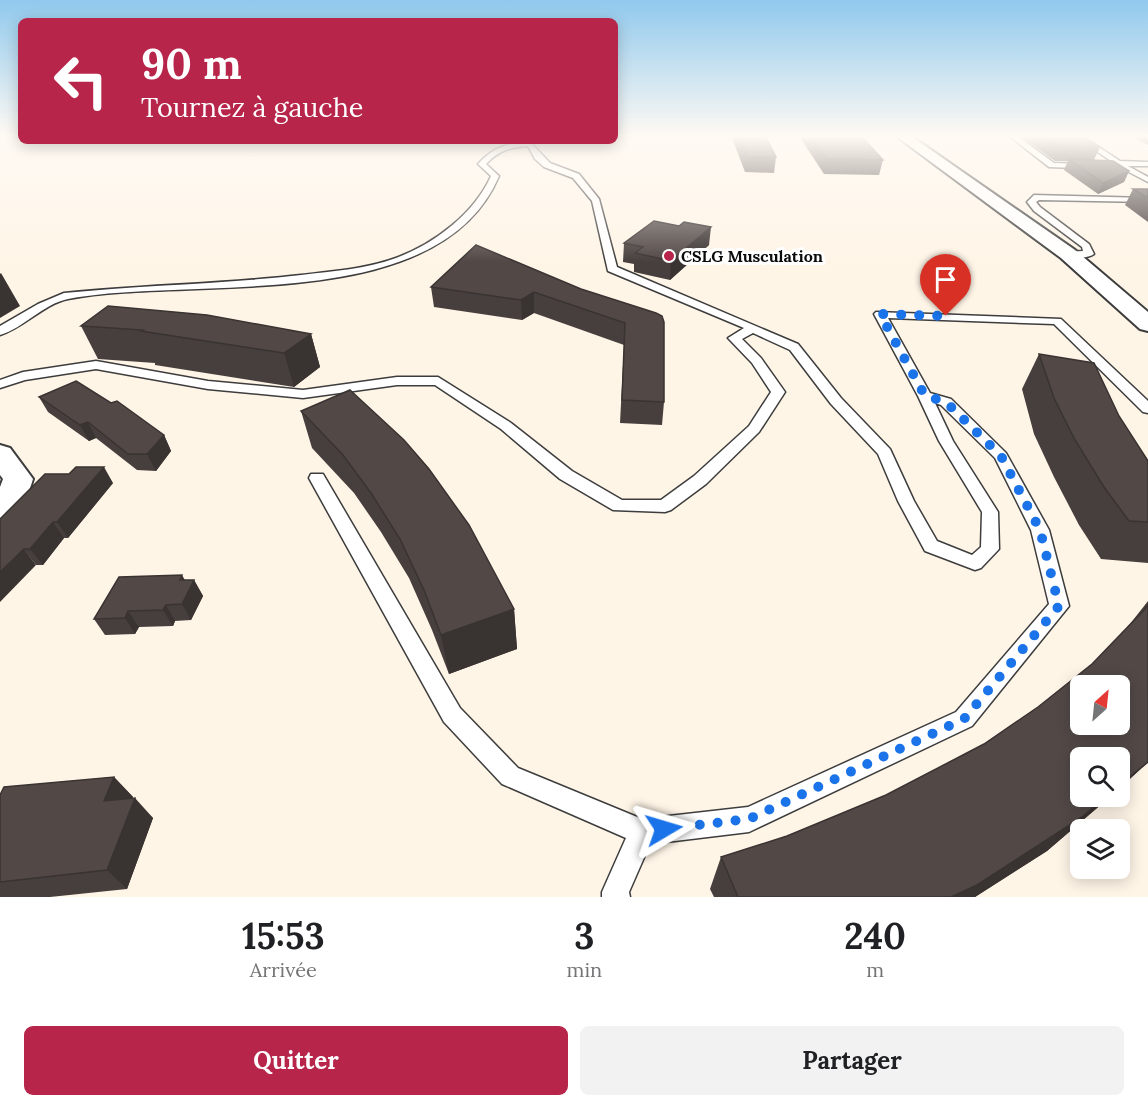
<!DOCTYPE html>
<html lang="fr">
<head>
<meta charset="utf-8">
<style>
	:root { --surface:#fff; --page:#f2f2f2; --text:#202124; --muted:#757577; --accent:#b7254a }
	body { margin:0; font-family:Lora,serif; background:var(--page); color:var(--text); height:100vh; display:flex; flex-direction:column; font-size:22px; white-space:nowrap }
	* { box-sizing:border-box; margin:0 }
	p { font-size:20px; color:var(--muted) }
	.icon { flex:none; width:33px; height:33px; fill:none; stroke:currentColor; stroke-width:2; stroke-linecap:round; stroke-linejoin:round }
	.map { position:relative; height:897px; overflow:hidden }
	.panel { display:flex; flex-direction:column; background:var(--surface); flex:1 }
	.panel>* { flex:none }
	.hud { position:absolute; left:18px; top:18px; width:600px; height:126px; border-radius:9px; box-shadow:0 3px 15px #0003; background:#b7254a; color:#fff; overflow:hidden }
	.needle { width:39px; rotate:27deg }
	.tools { position:absolute; left:1070px; top:675px; display:grid; gap:12px }
	.tools a { display:grid; place-items:center; width:60px; height:60px; border-radius:9px; background:var(--surface); box-shadow:0 3px 15px #0003; font-size:30px }
	.pin { position:absolute; display:grid; place-items:center; width:51px; height:51px; color:#fff; margin:-62px -26px; border-radius:50% 50% 50% 0; rotate:-45deg; box-shadow:0 0 6px #0007 }
	.pin .icon { rotate:45deg }
	.me { position:absolute; width:66px; margin:-33px; rotate:83deg; stroke-linejoin:round; filter:drop-shadow(0 0 4px #0008) }
	.turn { display:flex; align-items:center; gap:21px; height:126px; padding:0 24px; font-size:27px }
	.turn .icon { width:78px; height:78px; stroke-width:2.5 }
	.turn b { display:block; font-size:42px; line-height:51px }
	.eta { display:flex; justify-content:space-evenly; align-items:center; height:102px; text-align:center }
	.eta b { font-size:36px; font-weight:700; line-height:42px }
	.button { display:flex; gap:12px; margin-top:auto; padding:12px 24px }
	.button a { flex:1; height:69px; border-radius:9px; background:var(--accent); color:#fff; font-size:24px; font-weight:700; line-height:69px; text-align:center }
	.button a+a { background:var(--page); color:var(--text) }
	.map>svg:first-child { display:block }
	.lines { fill:none; stroke-linecap:round; stroke-linejoin:round }
	.lane-casing { stroke:#3d3d3d; stroke-width:3 }
	.street-casing { stroke:#3d3d3d; stroke-width:4 }
	.lane { fill:#fff; fill-rule:evenodd }
	.street { fill:#fff; fill-rule:evenodd }
	.wall { fill:#473f3d }
	.shaded-wall { fill:#393332 }
	.building { fill:#524947; stroke:#393332; stroke-width:1.5; fill-rule:evenodd }
	.route { stroke:#1a73e8; stroke-width:10; stroke-dasharray:0 18 }
	.poi-dot { fill:#b7254a; stroke:#fff; stroke-width:2 }
	.labels { text-anchor:middle; stroke-width:6; stroke-linejoin:round; paint-order:stroke }
	.far-poi-label { font-size:16px; font-weight:bold; fill:#0a0a0a; stroke:#fff; text-anchor:start }
</style>
</head>
<body>
<div class="map">
<svg width="1148" height="897" viewBox="0 0 1148 897">
	<rect width="100%" height="100%" fill="#fff5e7"/>
	<g class="lines">
		<g class="lane-casing">
			<g id="lane">
				<polygon points="1009,136 1017,136 1054,163 1117,165 1074,136 1082,136 1120,161 1148,162 1148,166 1128,166 1148,177 1148,182 1125,170 1049,167"/>
				<path d="M530,142L550,163L579,174L599,199L617,267L798,344L841,398L890,449L914,501L937,541L972,555L981,547L982,512L939,441L918,396L874,314L876,312L1061,319L1148,401V413L1143,412L1054,324L888,318L930,393L951,399L1006,453L1049,530L1069,606L972,726L749,832L650,844L629,892L630,897H602V892L626,838L502,784L444,722L309,478L311,474H323L460,708L518,768L642,819L748,807L956,712L1049,604L1031,530L995,458L941,405L935,403L953,441L998,512L999,549L981,568L975,570L925,551L898,501L878,454L831,404L790,350L753,333L742,339L761,358L785,392L759,432L706,484L671,510L665,512L613,510L560,479L501,429L435,385H397L303,398L208,389L96,369L25,380L0,388V380L23,372L96,361L208,381L303,390L397,377H438L511,423L572,471L622,500H661L694,476L749,426L771,392L752,363L728,338L744,328L608,271L592,201L573,178L544,167L535,159L528,146C510,147 498,151 486,164L499,176C439,318 191,275 68,299C43,304 24,328 0,335V326L38,304L64,293C143,285 223,284 301,275C333,271 366,269 396,258C434,244 474,214 491,176L478,164C493,147 508,143 530,142Z"/>
				<path d="M1034,195L1148,198V202L1039,200L1036,202L1040,207L1089,244L1094,254C1087,259 1070,259 1063,254L1065,252L1083,251L1082,247L1034,211L1027,202Z"/>
			</g>
		</g>
		<g class="street-casing">
			<g id="street">
				<polygon points="896,136 911,136 1075,250 1148,312 1148,331 1140,329 1061,258"/>
				<path d="M0,445L10,448L33,479C27,499 21,512 0,518V487L3,479L0,475Z"/>
			</g>
		</g>
		<use href="#lane" class="lane"/>
		<use href="#street" class="street"/>
	</g>
	<g class="wall">
		<polygon points="732,136 765,136 776,157 774,173 745,172 732,138"/>
		<polygon points="802,136 861,136 883,160 879,175 824,174 801,139"/>
		<polygon points="1020,136 1082,136 1100,147 1094,160 1129,171 1124,182 1098,194 1064,170 1068,161 1055,161"/>
		<polygon points="1131,136 1148,136 1148,145"/>
		<polygon points="1133,189 1148,189 1148,222 1125,205"/>
		<polygon points="624,243 709,245 670,280 634,272 634,264 623,262"/>
		<polygon points="431,287 581,289 656,313 664,402 662,425 620,423 624,345 534,313 522,320 434,307"/>
		<polygon points="81,326 311,334 320,367 294,387 155,365 155,363 98,359"/>
		<polygon points="1039,354 1119,416 1148,461 1148,563 1101,559 1079,525 1054,477 1034,434 1022,389"/>
		<polygon points="39,397 111,403 164,435 171,451 156,471 137,470 96,438 89,441 48,412"/>
		<polygon points="301,411 514,609 517,649 449,674 432,630 409,578 381,532 354,493 312,448"/>
		<polygon points="69,474 113,483 68,538 64,538 43,565 36,565 0,519"/>
		<polygon points="185,580 194,580 203,596 191,620 175,621 173,626 139,627 135,634 105,635 94,619"/>
		<polygon points="1148,601 1148,762 1119,789 1119,758 1080,796 1111,796 1047,851 975,897 714,897 710,889 721,857 787,836 886,795 984,744 1038,707 1092,664 1126,629"/>
		<polygon points="114,777 133,797 132,798 153,818 127,889 50,897 0,897 0,795"/>
	</g>
	<g class="shaded-wall">
		<polygon points="1129,171 1124,182 1098,194 1103,183"/>
		<polygon points="711,227 709,245 670,280 671,261"/>
		<polygon points="1,273 20,306 0,318 0,274"/>
		<polygon points="534,292 534,313 522,320 521,300"/>
		<polygon points="311,334 320,367 294,387 284,353"/>
		<polygon points="88,422 96,438 89,441 80,425"/>
		<polygon points="164,435 171,451 156,471 147,454"/>
		<polygon points="104,467 113,483 68,538 57,522"/>
		<polygon points="53,522 64,538 43,565 30,549"/>
		<polygon points="24,549 36,565 0,602 0,572"/>
		<polygon points="182,575 190,589 194,580 203,596 191,620 182,604 180,580"/>
		<polygon points="166,605 175,621 173,626 163,610"/>
		<polygon points="514,609 517,649 449,674 441,635"/>
		<polygon points="128,611 139,627 135,634 125,618"/>
		<polygon points="1148,762 1119,789 1119,786"/>
		<polygon points="114,777 133,797 123,821 104,801"/>
		<polygon points="1107,796 1111,796 1047,851 975,897 951,897"/>
		<polygon points="135,798 153,818 127,889 107,870"/>
	</g>
	<g class="building">
		<polygon points="739,136 765,136 776,157 747,157"/>
		<polygon points="811,136 861,136 883,160 827,159"/>
		<polygon points="1046,136 1082,136 1100,147 1061,146"/>
		<polygon points="1069,159 1113,161 1129,171 1103,183"/>
		<polygon points="1133,189 1148,189 1148,198"/>
		<polygon points="654,221 679,226 684,222 711,227 671,261 635,253 643,247 624,243"/>
		<polygon points="476,245 581,289 656,313 662,316 664,322 664,402 622,400 625,323 534,292 521,300 431,287"/>
		<polygon points="108,306 207,315 311,334 284,353 141,331 143,330 81,326"/>
		<polygon points="1039,354 1094,363 1119,416 1148,461 1148,522 1129,521 1104,487 1075,440 1054,398"/>
		<polygon points="76,381 111,403 117,401 164,435 147,454 128,454 88,422 80,425 39,397"/>
		<polygon points="350,390 404,440 429,469 469,525 514,609 441,635 424,590 400,539 371,493 343,455 301,411"/>
		<polygon points="76,467 104,467 57,522 53,522 30,549 24,549 0,572 0,519 45,474 69,474"/>
		<polygon points="182,575 180,580 194,580 182,604 166,605 163,610 128,611 125,618 94,619 119,577"/>
		<path d="M1148,604V762L1119,786V758H1080V796H1107L1082,817L977,885L951,897H738L721,857L787,836L886,795L984,744L1038,707L1092,664L1145,609ZM1080,686H1119V724H1080Z"/>
		<polygon points="114,777 104,801 135,798 107,870 0,882 0,795 4,787"/>
	</g>
	<linearGradient id="sky" x2="0" y2="1"><stop stop-color="#90c9ed"/><stop offset="0.52" stop-color="#fffaf4"/><stop offset="1" stop-color="#fffaf4" stop-opacity="0"/></linearGradient>
	<rect width="1148" height="262" fill="url(#sky)"/>
	<g class="lines">
		<polyline class="route" points="664,829 749,819 964,719 1059,606 1040,530 1001,456 946,402 925,396 880,314 946,316"/>
	</g>
	<circle class="poi-dot" cx="669" cy="256" r="6"/>
	<g class="labels">
		<g class="far-poi-label">
			<text x="681" y="262">CSLG Musculation</text>
		</g>
	</g>
</svg>
<div class="tools">
<a><svg class="needle" viewBox="-14 -14 28 28"><path d="M0-13l5 13h-10z" fill="#e53935"/><path d="M0 13l5-13h-10z" fill="#757577"/></svg></a>
<a><svg class="icon" aria-label="search" viewBox="0 0 24 24"><circle cx="10" cy="10" r="6"/><path d="M15 15l6 6"/></svg></a>
<a><svg class="icon" aria-label="layers" viewBox="0 0 24 24"><path d="M12 4l9 5-9 5-9-5zM3 14l9 5 9-5"/></svg></a>
</div>
<div class="pin" style="left:946px;top:316px;background:#d93025"><svg class="icon" aria-label="arrive" viewBox="0 0 24 24"><path d="M6 21V4h12l-3 4 3 4H6"/></svg></div>
<svg class="me" style="left:664px;top:829px" viewBox="-20 -20 40 40"><path d="M0-17L14 15 0 8-14 15z" fill="#1a73e8" stroke="#fff" stroke-width="4"/></svg>
<div class="hud">
<div class="turn"><svg class="icon" aria-label="left" viewBox="0 0 24 24"><path d="M17 20v-9H6M10 6l-5 5 5 5"/></svg><div><b>90 m</b>Tournez à gauche</div></div>
</div>
</div>
<section class="panel">
<div class="eta">
<div><b>15:53</b><p>Arrivée</p></div>
<div><b>3</b><p>min</p></div>
<div><b>240</b><p>m</p></div>
</div>
<div class="button"><a>Quitter</a><a>Partager</a></div>
</section>
</body>
</html>
